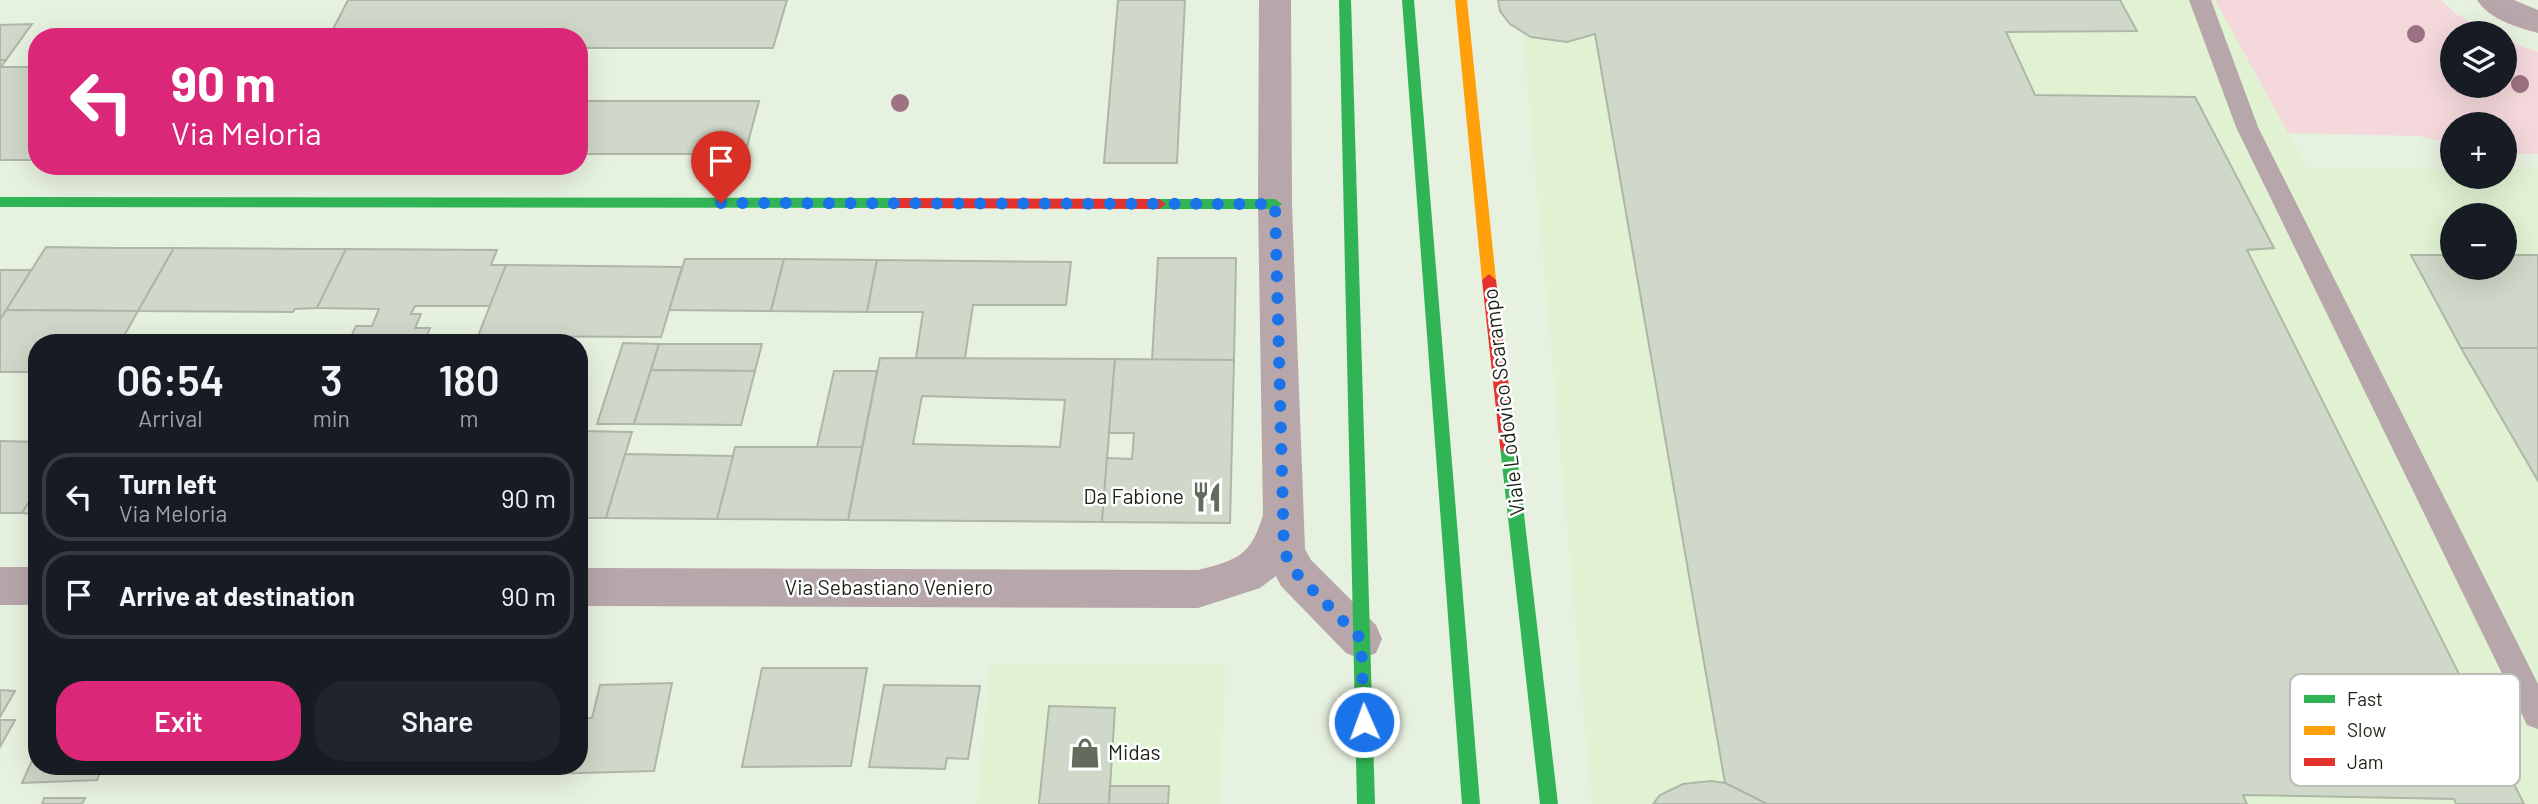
<!DOCTYPE html>
<html lang="en">
<head>
<meta charset="utf-8">
<style>
	:root { --surface:#171b24; --page:#20242c; --text:#f1f3f6; --muted:#9ea1a6; --line:#363941; --accent:#db2777 }
	body { margin:0; font-family:Barlow,sans-serif; background:var(--page); color:var(--text); height:100vh; display:flex; flex-direction:column; font-size:26px; white-space:nowrap }
	* { box-sizing:border-box; margin:0 }
	p { font-size:23px; color:var(--muted) }
	.icon { flex:none; width:38px; height:38px; fill:none; stroke:currentColor; stroke-width:2; stroke-linecap:round; stroke-linejoin:round }
	.map { position:relative; flex:1; overflow:hidden }
	.side { position:absolute; left:28px; top:334px; width:560px; height:441px; display:flex; flex-direction:column; background:var(--surface); border-radius:28px; box-shadow:0 7px 28px #0002 }
	.side>* { flex:none }
	.hud { position:absolute; left:28px; top:28px; width:560px; height:147px; border-radius:28px; box-shadow:0 7px 28px #0002; background:#db2777; color:#fff; overflow:hidden }
	.controls { position:absolute; left:2440px; top:21px; display:grid; gap:14px }
	.controls a { display:grid; place-items:center; width:77px; height:77px; border-radius:50%; background:var(--surface); box-shadow:0 7px 28px #0002; font-size:35px }
	.pin { position:absolute; display:grid; place-items:center; width:60px; height:60px; color:#fff; margin:-72px -30px; border-radius:50% 50% 50% 0; rotate:-45deg; box-shadow:0 0 7px #0007 }
	.pin .icon { rotate:45deg }
	.me { position:absolute; width:77px; margin:-38px; rotate:358deg; stroke-linejoin:round; filter:drop-shadow(0 0 5px #0008) }
	.turn { display:flex; align-items:center; gap:24px; height:147px; padding:0 28px; font-size:32px }
	.turn .icon { width:91px; height:91px; stroke-width:2.5 }
	.turn b { display:block; font-size:49px; line-height:60px }
	.eta { display:flex; justify-content:space-evenly; align-items:center; height:119px; text-align:center }
	.eta b { font-size:42px; font-weight:600; line-height:49px }
	.button { display:flex; gap:14px; margin-top:auto; padding:14px 28px }
	.button a { flex:1; height:80px; border-radius:28px; background:var(--accent); color:#fff; font-size:28px; font-weight:600; line-height:80px; text-align:center }
	.button a+a { background:var(--page); color:var(--text) }
	ul { padding:0; list-style:none }
	li { display:flex; align-items:center; gap:21px; height:88px; margin:0 14px 10px; padding:0 14px; border:4px solid var(--line); border-radius:28px }
	li div { flex:1 }
	li b { display:block; font-size:26px }
	li em { font-style:normal }
	.map>svg:first-child { display:block }
	.built { fill:#e1f2d3; fill-rule:evenodd }
	.green { fill:#f4d8db }
	.building { fill:#d0d8c9; stroke:#aeb6a8; stroke-width:2; fill-rule:evenodd }
	.lines { fill:none; stroke-linecap:round; stroke-linejoin:round }
	.lane { fill:#b7a6aa; fill-rule:evenodd }
	.street { fill:#b7a6aa; fill-rule:evenodd }
	.fast { fill:#30b455; fill-rule:evenodd }
	.slow { fill:#ff9f0a; fill-rule:evenodd }
	.jam { fill:#e5322d; fill-rule:evenodd }
	.tree { fill:#9c7282 }
	.route { stroke:#1a73e8; stroke-width:12; stroke-dasharray:0 21.6 }
	.labels { text-anchor:middle; stroke-width:5; stroke-linejoin:round; paint-order:stroke }
	.street-label { font-size:21px; fill:#1c2317; stroke:#fff }
	.poi-label { font-size:21px; fill:#1c2317; stroke:#fff; text-anchor:end }
	.key { fill:#fff; stroke:#bbbdb9; stroke-width:2 }
	.key-label { font-size:19px; fill:#1c2317 }
</style>
</head>
<body>
<div class="map">
<svg width="2538" height="804" viewBox="0 0 2538 804">
	<rect width="100%" height="100%" fill="#e7f1df"/>
	<g class="built">
		<path d="M1520,0H2215L2308,168L2452,169V177H2504V169H2538V804H1592ZM2452,215H2504V268H2452Z"/>
		<polygon points="990,665 1226,665 1219,804 977,804"/>
	</g>
	<polygon class="green" points="2215,0 2441,0 2456,14 2489,33 2452,33 2452,86 2504,86 2504,40 2538,52 2538,154 2504,154 2504,124 2452,124 2452,143 2419,136 2288,133"/>
	<g class="building">
		<polygon points="348,0 787,0 773,48 579,48 579,37 329,37"/>
		<polygon points="1118,0 1185,0 1177,163 1104,163"/>
		<polygon points="1498,0 2120,0 2137,31 2006,32 2035,95 2195,97 2274,248 2247,250 2524,804 2456,804 2454,799 2243,795 2247,804 1767,804 1725,783 1595,34 1567,42 1531,37 1510,24 1500,11"/>
		<polygon points="32,24 6,60 0,60 0,25"/>
		<polygon points="135,35 233,35 232,37 134,37"/>
		<polygon points="0,60 6,60 1,67 37,67 37,160 0,160"/>
		<polygon points="579,101 759,101 745,154 579,154"/>
		<polygon points="46,247 115,248 174,248 138,311 6,310"/>
		<polygon points="174,248 311,249 346,249 317,308 295,309 293,312 138,311"/>
		<polygon points="346,249 497,250 491,265 506,265 490,306 415,306 411,314 421,314 415,328 430,328 424,343 348,343 356,326 372,326 379,309 317,308"/>
		<polygon points="2411,255 2452,255 2452,268 2504,268 2504,255 2538,255 2538,348 2461,348"/>
		<polygon points="1158,258 1236,258 1234,360 1152,360"/>
		<polygon points="685,259 784,259 771,311 669,310"/>
		<polygon points="784,259 877,260 867,312 771,311"/>
		<polygon points="877,260 1071,262 1066,305 973,305 965,358 916,358 923,312 867,312"/>
		<polygon points="506,265 593,266 682,267 661,337 478,336"/>
		<polygon points="0,270 31,270 0,320"/>
		<polygon points="6,310 138,311 120,343 37,343 37,372 0,372 0,320"/>
		<polygon points="623,343 659,344 634,424 597,424"/>
		<polygon points="659,344 762,344 755,371 651,370"/>
		<polygon points="2461,348 2538,348 2538,481"/>
		<path d="M880,358L1115,359L1102,522L848,520ZM922,396L1065,400L1060,447L913,444Z"/>
		<polygon points="1115,359 1234,360 1230,523 1102,522 1107,458 1132,459 1134,433 1109,433"/>
		<polygon points="651,370 755,371 741,425 634,424"/>
		<polygon points="834,371 877,371 862,447 817,447"/>
		<polygon points="579,431 632,432 606,518 579,518"/>
		<polygon points="0,441 37,442 37,489 22,513 0,513"/>
		<polygon points="735,447 862,447 848,520 717,519"/>
		<polygon points="625,454 733,456 717,519 606,518"/>
		<polygon points="37,489 37,514 22,513"/>
		<polygon points="762,668 867,668 851,766 742,767"/>
		<polygon points="672,683 654,771 545,774 547,766 579,766 579,718 592,718 600,685"/>
		<polygon points="884,685 980,686 968,759 947,758 945,769 869,767"/>
		<polygon points="0,690 15,691 0,717"/>
		<polygon points="1049,706 1115,708 1109,804 1039,804"/>
		<polygon points="0,720 15,720 0,747"/>
		<polygon points="37,750 37,766 103,766 97,780 22,783"/>
		<polygon points="1711,781 1725,783 1767,804 1653,804 1660,795 1683,784"/>
		<polygon points="1110,786 1169,786 1168,804 1109,804"/>
		<polygon points="44,798 85,798 82,804 42,804"/>
	</g>
	<g class="lines">
		<polygon class="lane" points="2189,0 2211,0 2258,127 2538,684 2538,729 2527,725 2236,127"/>
		<g class="street">
			<path d="M1259,0H1291L1292,204L1305,549L1311,560L1376,625L1382,639L1376,653L1361,659L1346,653L1281,586L1276,576L1260,588L1198,608L579,606V568L1198,570C1237,560 1251,556 1263,515L1258,204Z"/>
			<path d="M2477,0H2514L2538,10V33C2517,27 2490,20 2477,0Z"/>
			<rect x="0" y="567" width="37" height="38"/>
		</g>
		<g class="fast">
			<polygon points="1339,0 1351,0 1375,804 1357,804"/>
			<polygon points="1402,0 1414,0 1480,804 1462,804"/>
			<polygon points="0,197 899,198 906,203 899,208 0,207"/>
			<polygon points="1159,199 1275,199 1282,204 1275,209 1159,209 1152,204"/>
			<polygon points="1508,439 1514,441 1516,446 1558,804 1540,804 1500,446 1502,441"/>
		</g>
		<polygon class="slow" points="1455,0 1467,0 1496,280 1489,286 1482,280"/>
		<g class="jam">
			<polygon points="899,198 1159,199 1166,204 1159,209 899,208 892,203"/>
			<polygon points="1489,274 1496,280 1516,446 1514,451 1508,453 1502,451 1500,446 1482,280"/>
		</g>
	</g>
	<g class="tree">
		<circle cx="2416" cy="34" r="9"/>
		<circle cx="2520" cy="84" r="9"/>
		<circle cx="900" cy="103" r="9"/>
	</g>
	<g class="lines">
		<polyline class="route" points="721,203 1275,204 1284,552 1296,573 1361,639 1364,722"/>
	</g>
	<defs>
		<g id="restaurant-bare" transform="scale(2.415)"><path d="M-5-6h1v4h1v-4h1v4h1v-4h1v5L-1.5 .5V6h-2V.5L-5-1ZM5-6V6H3V1.5H1.5Q1.5-4 5-6Z" fill="#636b5d" stroke="#fff" stroke-width="2.5" paint-order="stroke"/></g>
		<g id="shop-bare" transform="scale(2.415)"><path d="M-5-2.5h2.3a2.7 3.5 0 0 1 5.4 0H5L5.5 6h-11ZM-1.5-2.5h3a1.5 2.3 0 0 0-3 0Z" fill="#636b5d" stroke="#fff" stroke-width="2.5" paint-order="stroke"/></g>
	</defs>
	<g fill-rule="evenodd">
		<use href="#restaurant-bare" x="1207" y="497"/>
		<use href="#shop-bare" x="1085" y="753"/>
	</g>
	<g class="labels">
		<g class="street-label">
			<text transform="translate(1504 402) rotate(-97)" y="7">Viale Lodovico Scarampo</text>
			<text x="889" y="595">Via Sebastiano Veniero</text>
		</g>
		<g class="poi-label">
			<text x="1184" y="504">Da Fabione</text>
			<text x="1108" y="760" text-anchor="start">Midas</text>
		</g>
	</g>
	<rect x="2290" y="674" width="230" height="112" rx="10" class="key"/>
	<rect x="2304" y="695" width="31" height="8" fill="#30b455"/>
	<rect x="2304" y="726" width="31" height="9" fill="#ff9f0a"/>
	<rect x="2304" y="758" width="31" height="8" fill="#e5322d"/>
	<g class="key-label">
		<text x="2347" y="706">Fast</text>
		<text x="2347" y="737">Slow</text>
		<text x="2347" y="769">Jam</text>
	</g>
</svg>
<div class="controls">
<a><svg class="icon" aria-label="layers" viewBox="0 0 24 24"><path d="M12 4l9 5-9 5-9-5zM3 14l9 5 9-5"/></svg></a>
<a>+</a>
<a>−</a>
</div>
<div class="pin" style="left:721px;top:203px;background:#d93025"><svg class="icon" aria-label="arrive" viewBox="0 0 24 24"><path d="M6 21V4h12l-3 4 3 4H6"/></svg></div>
<svg class="me" style="left:1364px;top:722px" viewBox="-20 -20 40 40"><circle r="17" fill="#1a73e8" stroke="#fff" stroke-width="3"/><path d="M0-11L8 9 0 5-8 9z" fill="#fff"/></svg>
<div class="hud">
<div class="turn"><svg class="icon" aria-label="left" viewBox="0 0 24 24"><path d="M17 20v-9H6M10 6l-5 5 5 5"/></svg><div><b>90 m</b>Via Meloria</div></div>
</div>
<section class="side">
<div class="eta">
<div><b>06:54</b><p>Arrival</p></div>
<div><b>3</b><p>min</p></div>
<div><b>180</b><p>m</p></div>
</div>
<ul>
<li><svg class="icon" aria-label="left" viewBox="0 0 24 24"><path d="M17 20v-9H6M10 6l-5 5 5 5"/></svg><div><b>Turn left</b><p>Via Meloria</p></div><em>90 m</em></li>
<li><svg class="icon" aria-label="arrive" viewBox="0 0 24 24"><path d="M6 21V4h12l-3 4 3 4H6"/></svg><div><b>Arrive at destination</b></div><em>90 m</em></li>
</ul>
<div class="button"><a>Exit</a><a>Share</a></div>
</section>
</div>
</body>
</html>
